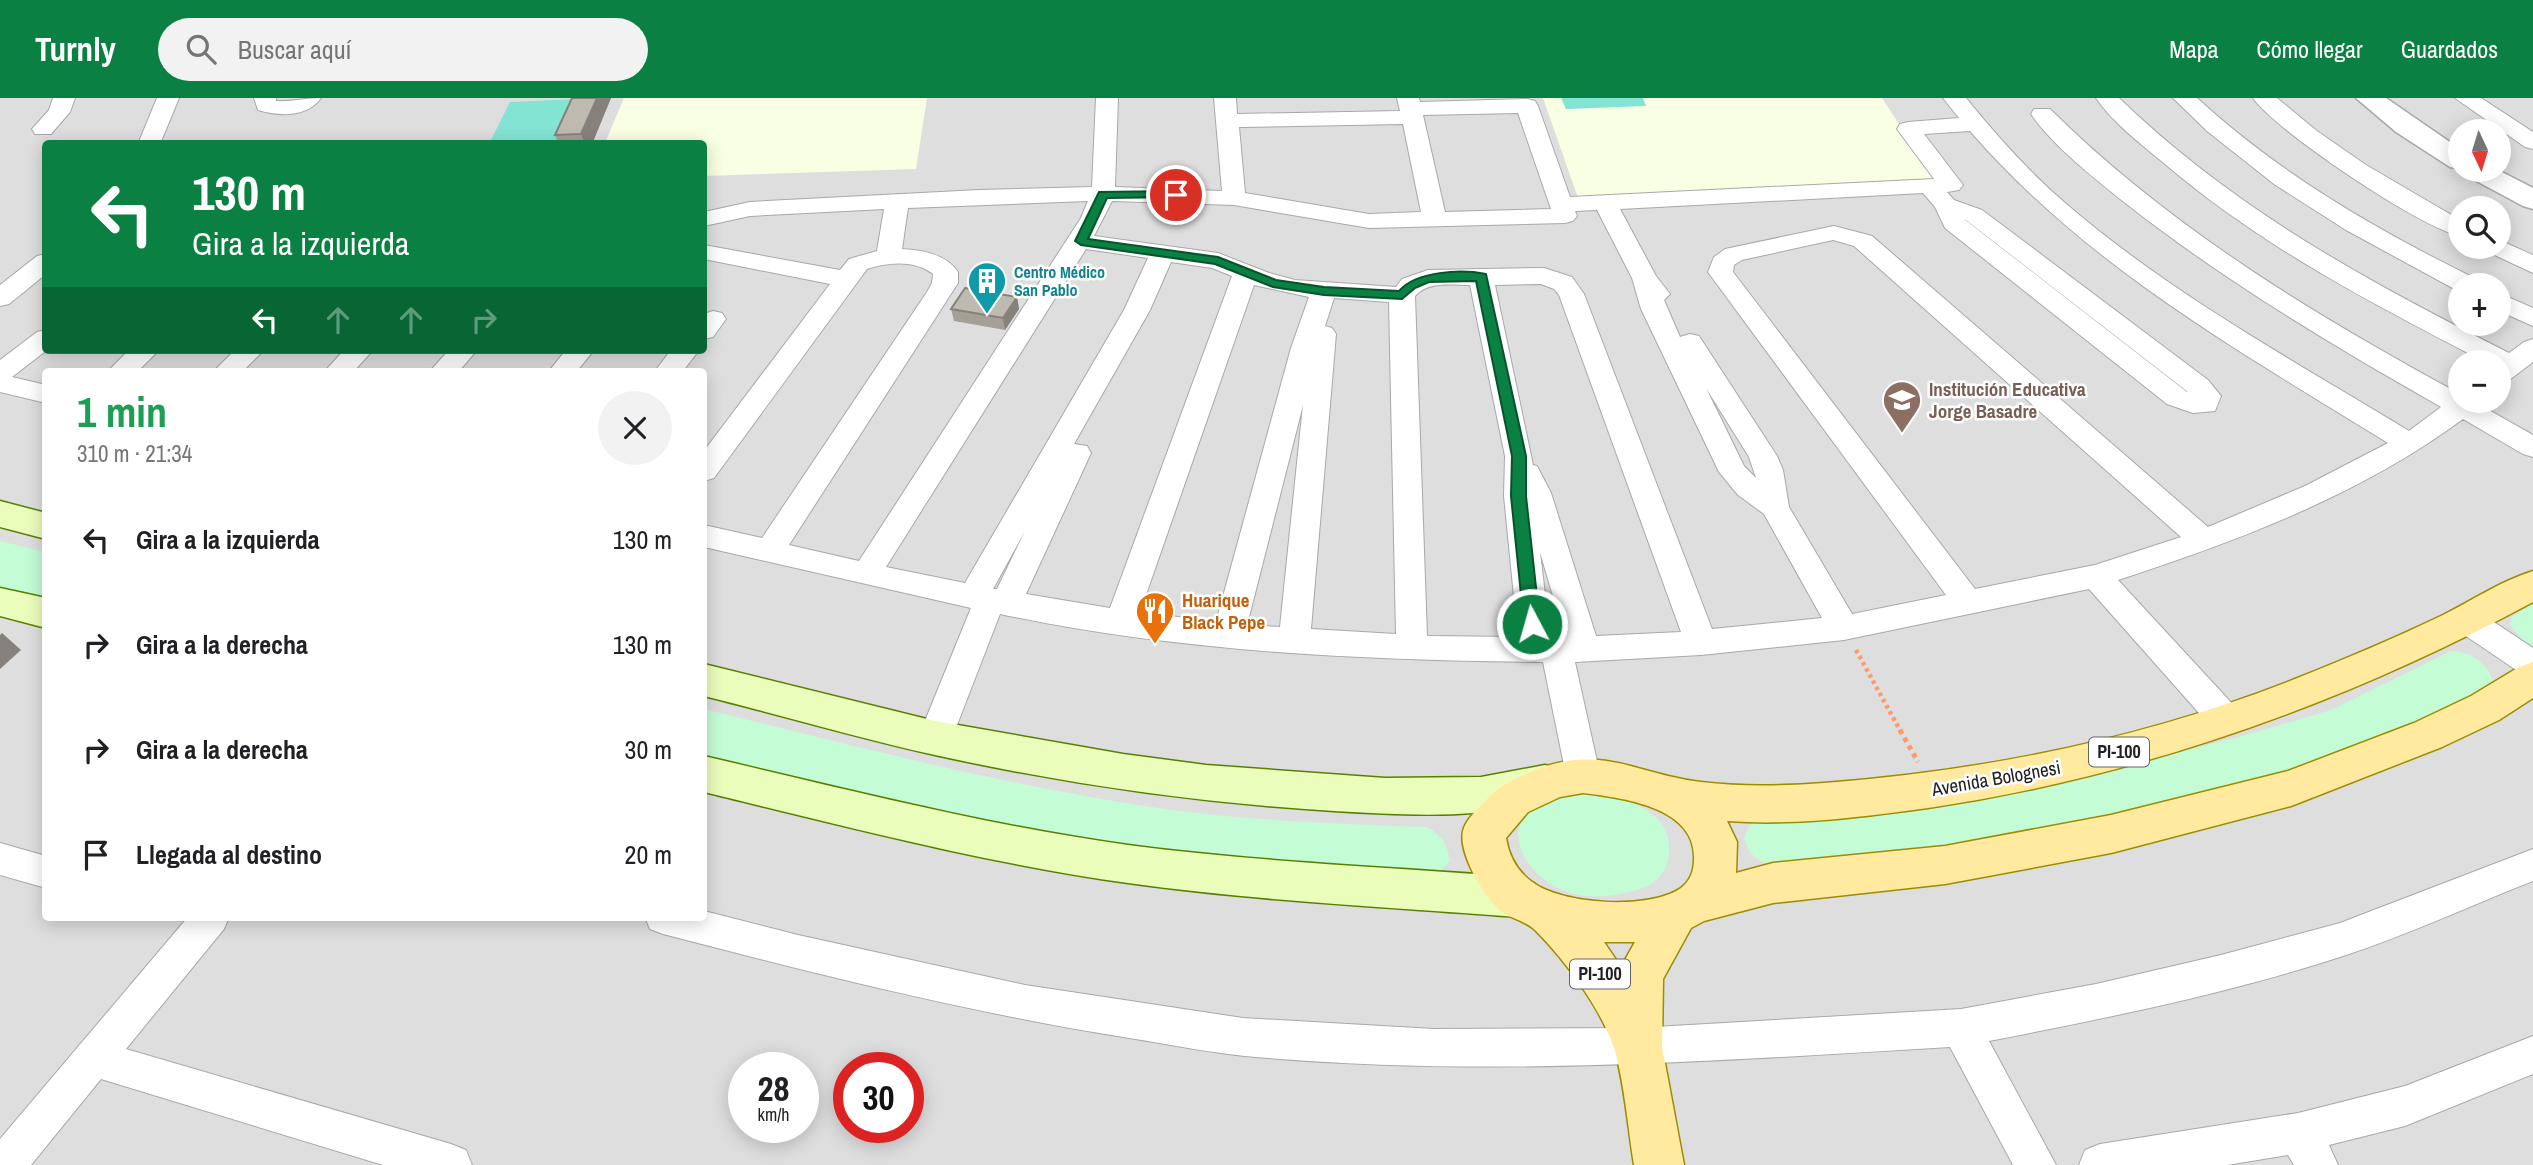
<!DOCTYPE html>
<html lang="es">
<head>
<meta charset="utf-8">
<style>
	:root { --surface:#fff; --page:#f2f2f2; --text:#202124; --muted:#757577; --accent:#0b8043 }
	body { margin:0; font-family:"Archivo Narrow",sans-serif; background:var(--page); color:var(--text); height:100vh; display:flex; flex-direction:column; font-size:26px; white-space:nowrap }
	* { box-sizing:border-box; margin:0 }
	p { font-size:23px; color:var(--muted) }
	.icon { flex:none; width:38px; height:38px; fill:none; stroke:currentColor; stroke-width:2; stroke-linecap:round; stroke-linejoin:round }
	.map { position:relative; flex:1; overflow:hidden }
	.panel { position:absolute; left:42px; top:270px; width:665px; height:553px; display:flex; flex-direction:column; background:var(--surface); border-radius:7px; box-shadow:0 4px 18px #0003 }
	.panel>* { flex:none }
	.hud { position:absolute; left:42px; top:42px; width:665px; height:214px; border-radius:7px; box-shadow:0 4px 18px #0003; background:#0b8043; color:#fff; overflow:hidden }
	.needle { width:46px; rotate:176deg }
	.controls { position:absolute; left:2448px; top:21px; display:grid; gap:14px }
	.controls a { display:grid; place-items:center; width:63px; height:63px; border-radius:50%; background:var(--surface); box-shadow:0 4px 18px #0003; font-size:35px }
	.speed { position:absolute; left:728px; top:954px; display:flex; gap:14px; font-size:35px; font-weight:700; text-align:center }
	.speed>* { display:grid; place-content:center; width:91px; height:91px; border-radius:50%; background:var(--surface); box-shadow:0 4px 18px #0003; line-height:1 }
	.speed small { font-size:18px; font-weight:400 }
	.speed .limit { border:10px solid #d22; background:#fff; color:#111 }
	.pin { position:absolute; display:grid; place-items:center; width:60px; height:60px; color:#fff; margin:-30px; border:4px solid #fff; border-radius:50%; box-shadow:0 2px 7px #0007 }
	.me { position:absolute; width:77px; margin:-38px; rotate:354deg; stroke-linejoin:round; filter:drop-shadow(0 0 5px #0008) }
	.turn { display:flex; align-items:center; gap:24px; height:147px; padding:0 35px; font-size:32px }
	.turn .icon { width:91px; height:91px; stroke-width:2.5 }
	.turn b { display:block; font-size:49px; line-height:60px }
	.lanes { display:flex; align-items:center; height:66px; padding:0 35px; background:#0003; justify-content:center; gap:35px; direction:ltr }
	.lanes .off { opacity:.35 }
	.round { display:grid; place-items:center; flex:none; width:74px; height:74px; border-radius:37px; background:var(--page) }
	.overview { display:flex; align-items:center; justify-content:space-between; height:119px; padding:0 35px }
	h1 { font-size:42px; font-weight:700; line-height:52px; color:#1e9e55 }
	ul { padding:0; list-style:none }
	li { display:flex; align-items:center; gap:21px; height:105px; padding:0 35px }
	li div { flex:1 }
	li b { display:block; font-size:26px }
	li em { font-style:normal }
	header { display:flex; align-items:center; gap:42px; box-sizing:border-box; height:98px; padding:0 35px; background:var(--accent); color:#fff }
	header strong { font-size:33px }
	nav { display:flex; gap:38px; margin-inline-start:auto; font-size:24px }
	.search { width:490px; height:63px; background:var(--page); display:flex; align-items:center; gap:18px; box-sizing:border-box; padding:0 24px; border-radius:38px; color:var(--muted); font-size:26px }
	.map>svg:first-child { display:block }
	.residential { fill:#dfdede; fill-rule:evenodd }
	.education { fill:#f9ffe3 }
	.park { fill:#c4fcd5 }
	.pitch { fill:#83e4d3 }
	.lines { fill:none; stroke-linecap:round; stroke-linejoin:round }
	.minor-casing { stroke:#a8a8a8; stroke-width:2 }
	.tertiary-casing { stroke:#a8a8a8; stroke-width:3 }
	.secondary-casing { stroke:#578000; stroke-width:3 }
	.primary-casing { stroke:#9e8c00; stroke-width:3 }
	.path-far1 { stroke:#ff9a6b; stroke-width:4.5; stroke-dasharray:3.5 3.5; stroke-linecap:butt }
	.path { stroke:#ff9a6b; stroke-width:5; stroke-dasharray:4.5 4.5; stroke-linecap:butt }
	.minor { fill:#fff; fill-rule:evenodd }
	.tertiary { fill:#fff; fill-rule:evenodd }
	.secondary { fill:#ebfdbb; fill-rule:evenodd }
	.primary { fill:#ffea9f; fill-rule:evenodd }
	.wall { fill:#a4a097 }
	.shaded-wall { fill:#86827b }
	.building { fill:#bfbab0; stroke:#86827b; stroke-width:2 }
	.route { fill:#0b8043; stroke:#07532c; stroke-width:2 }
	.labels { text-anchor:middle; stroke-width:5; stroke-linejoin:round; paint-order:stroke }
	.far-culture-label { font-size:16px; font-weight:bold; fill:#0d838f; stroke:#fff; text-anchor:start }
	.shield { fill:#fff; stroke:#646464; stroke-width:2 }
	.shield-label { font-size:18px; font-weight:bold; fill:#212121 }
	.education-label { font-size:19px; font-weight:bold; fill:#785e54; stroke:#fff; text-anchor:start }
	.food-label { font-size:19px; font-weight:bold; fill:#c56008; stroke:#fff; text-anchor:start }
	.street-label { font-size:19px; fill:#212121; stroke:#fff }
</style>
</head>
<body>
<header>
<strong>Turnly</strong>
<div class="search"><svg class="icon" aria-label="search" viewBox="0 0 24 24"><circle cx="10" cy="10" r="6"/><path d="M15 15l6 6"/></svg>Buscar aquí</div>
<nav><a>Mapa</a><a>Cómo llegar</a><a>Guardados</a></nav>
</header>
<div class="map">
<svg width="2533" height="1067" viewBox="0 0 2533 1067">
	<rect width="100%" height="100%" fill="#f2f1e8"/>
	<path class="residential" d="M0,0H2533V1067H0ZM2460,33H2499V72H2460ZM46,46H704V252H46ZM2460,110H2499V149H2460ZM2460,187H2499V226H2460ZM2460,264H2499V303H2460ZM46,273H704V819H46ZM744,970H803V1029H744ZM849,970H908V1029H849Z"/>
	<g class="education">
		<polygon points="624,0 927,0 916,71 704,78 704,46 605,45"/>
		<polygon points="1543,0 1882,0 1937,84 1578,100"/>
	</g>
	<g class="park">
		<polygon points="0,443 45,454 45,504 0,494"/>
		<polygon points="2533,505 2533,547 2523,542 2510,527 2511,520"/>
		<path d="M2451,553C2471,553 2489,567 2494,585L2433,619L2277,678L2191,701L1950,749L1772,769C1756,761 1749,757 1744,740L1749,728L1758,720L2130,667L2242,638L2331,612Z"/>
		<path d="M704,611C859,649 1013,690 1172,712C1256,723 1341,726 1427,729C1442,738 1447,745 1450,763L1441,773L1428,780L1054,740L863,699L704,661Z"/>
		<path d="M1586,691C1623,701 1678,711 1668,762C1666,775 1653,788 1640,791C1617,798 1591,802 1567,794C1527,780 1496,731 1540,701C1551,694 1573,694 1586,691Z"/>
	</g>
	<g class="pitch">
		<polygon points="1561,0 1643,0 1646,8 1566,11"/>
		<polygon points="576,1 556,45 489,46 510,4"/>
	</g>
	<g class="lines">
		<g class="minor-casing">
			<g id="minor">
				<polygon points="53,0 75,0 70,14 51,36 35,36 32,31 49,12"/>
				<polygon points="157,0 179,0 160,46 138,46"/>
				<path d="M254,0H276V3C291,4 306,0 321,0C307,20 278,18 258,12Z"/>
				<path d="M1096,0H1118L1115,89L1222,93L1214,0H1236L1237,16L1400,13L1397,0H1419L1420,4L1527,1L1535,3L1538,8L1570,99L1934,81L1897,31L1900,26L1908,24L1959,20L1943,0H1966C1996,37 2028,73 2064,104C2169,195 2291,261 2409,333L2441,309C2332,247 2223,182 2124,104C2093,79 2053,48 2031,16L2034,11H2050C2169,129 2314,217 2460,296V303H2482L2480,307L2533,337V359L2523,356L2463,321C2360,397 2238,443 2118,482L2238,612L2243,622L2238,632L2226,636L2214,632L2089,491L1844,542L1701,557L1575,564L1600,677L1595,687L1583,691L1571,687L1566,677L1543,564C1361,562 1178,554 1000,516L952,640L947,650L935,654L923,650L918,640L971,510L704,449V427L762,440L927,194L932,185L933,176C915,162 888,164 867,171L714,380L704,383V353L830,186L704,161V147L840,172L849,161L877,153L884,111L750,118L704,128V114L750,104L979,92L1092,89ZM1518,15L1551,111L1445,114L1423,17ZM1403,26L1421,114L1369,116L1245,95L1239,29ZM1970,33C2086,167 2239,253 2388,345L2305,388L2208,429L1872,138L1834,128L1725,151L1714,159L1708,174L1946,497L1852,516L1789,409L1783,372L1777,358L1699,238L1690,236L1680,239L1664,202L1670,196L1656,178L1620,111L1923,95L1935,109L1945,130L2167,306L2193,315L2215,313L2221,298L2208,282L1982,112L1954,102L1947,94L1959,92L1963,87L1924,36ZM1088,103L1081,120L859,463L789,447L958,185V174C946,156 922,152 902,151L908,110ZM1112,103L1234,107L1369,130L1565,125L1573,123L1577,118L1575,113L1597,112L1632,180L1641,211L1719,374L1738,397L1764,416L1822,520L1712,531L1584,196L1572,179L1544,170L1428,172L1402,181L1396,189L1295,182L1269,175L1218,155L1094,138ZM1964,121L1966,122L2188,294H2187ZM1833,142L1854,148L2181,439L2095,467L1975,491L1733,174L1734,167L1742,162ZM1086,151L1148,160L1124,212L965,485L886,469ZM1171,164L1212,170L1232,178L1110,510L1026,496L1091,355L1087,348L1074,346L1150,212ZM1541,186L1554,191L1559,197L1681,534L1596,538L1551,395L1537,368L1533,367L1495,187ZM1254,187L1309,199L1291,250L1216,524L1140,514ZM1470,187L1505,358L1504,398L1518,539L1427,538L1415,198C1428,183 1451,187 1470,187ZM1334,200L1389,204L1396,536L1311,531L1336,236L1332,230L1325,228ZM1706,290L1749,359L1756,380L1744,368ZM1303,307L1280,529L1247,527ZM1025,433L997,491H993ZM1540,454L1565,539H1550Z"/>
				<path d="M2096,0H2119C2236,113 2366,182 2509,255L2524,244L2533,241V264L2508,283L2499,286V264H2485C2373,206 2261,148 2165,66C2142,47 2113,25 2096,0Z"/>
				<path d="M2173,0H2197C2280,76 2375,131 2476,181L2480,187H2460V193H2458L2346,132L2274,86L2207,33Z"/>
				<path d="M2253,0H2277L2317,33L2366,67L2460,122V138C2421,130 2276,33 2253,0Z"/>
				<polygon points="2455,0 2481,0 2533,34 2533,51 2525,49"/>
				<polygon points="2499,142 2533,157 2533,175 2488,154 2485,149 2499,149"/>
				<polygon points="46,156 46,176 9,206 0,208 0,187 37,158"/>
				<polygon points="2499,195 2533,210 2533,228 2499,213"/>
				<polygon points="713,213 722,215 726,221 713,239 704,241 704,216"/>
				<polygon points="46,232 47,252 12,279 46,287 46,305 0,294 0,262 37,234"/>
				<polygon points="129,252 159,252 138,273 108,273"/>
				<polygon points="235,252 264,252 243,273 214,273"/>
				<polygon points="344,252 373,252 354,273 325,273"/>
				<polygon points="449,252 477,252 459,273 430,273"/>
				<polygon points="566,252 594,252 577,273 549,273"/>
				<polygon points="671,252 699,252 683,273 655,273"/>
				<polygon points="2468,511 2479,514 2533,550 2533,580 2522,576 2457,532 2452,523 2457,514"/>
				<polygon points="0,745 46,758 46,790 0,777"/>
				<path d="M2533,751V783C2469,808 2406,838 2340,859C2226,896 2107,920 1989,943L2056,1067H2013L1950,949C1715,963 1481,980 1245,958C1206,954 1167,946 1129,940C971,915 817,876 663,836L650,831L645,819H704V813L798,837L1025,887L1243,920L1434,931L1638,930L1961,911L2096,886L2221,857L2340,825Z"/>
				<polygon points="188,819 229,819 224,831 126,951 451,1046 466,1052 472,1067 383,1067 101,981 31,1067 0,1067 0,1041"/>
				<polygon points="2533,938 2533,976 2405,1028 2329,1047 2338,1067 2294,1067 2288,1057 2227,1067 2079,1067 2085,1052 2100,1046 2298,1015 2405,988"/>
			</g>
		</g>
		<g class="tertiary-casing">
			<g id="tertiary">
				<polygon points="2356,0 2386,0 2460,51 2460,71 2450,69 2396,34"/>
				<polygon points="2463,72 2498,72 2533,90 2533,111 2523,108 2467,78"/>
			</g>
		</g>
		<g class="secondary-casing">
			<g id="secondary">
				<polygon points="0,403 46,415 46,441 0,429"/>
				<polygon points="0,490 46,500 46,530 0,518"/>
				<path d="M704,566L935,623L1123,656L1206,667L1385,680L1481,679L1545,667L1560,672L1566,685L1560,698C1488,723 1408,717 1334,713C1200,705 1066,686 935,657C858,640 781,617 704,598Z"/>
				<path d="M704,658C845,691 985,727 1128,747C1257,764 1388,769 1518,779L1534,785L1540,799L1534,813L1518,819C1388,809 1257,803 1128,785C985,765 844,728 704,694Z"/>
			</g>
		</g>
		<g class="primary-casing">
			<path id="primary" d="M2533,473V504C2343,606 2142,678 1928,710C1862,719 1794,728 1727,723L1737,744L1736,775L1773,765L1945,748L2111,717L2288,673L2414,625L2471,598L2519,569L2533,564V600L2499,622L2442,649L2291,708L2111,755L1945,786L1773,805L1704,823L1691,830L1663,881L1662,949L1684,1067H1634C1628,1031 1625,988 1615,953C1603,913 1565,862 1535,832C1527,824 1513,821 1502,814C1485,801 1458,755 1463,733C1466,721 1478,711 1486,702C1499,688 1512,682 1530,674C1601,644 1634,676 1701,684C1742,689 1784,688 1824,685C1984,673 2146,640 2295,581C2345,561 2395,540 2443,517C2473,502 2501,483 2533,473ZM1583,695C1623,700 1697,709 1694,762C1694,773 1690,783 1681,790C1650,812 1563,807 1532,784C1517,773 1509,758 1506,740L1528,714L1560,699ZM1604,844H1635L1621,869Z"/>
		</g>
		<polyline class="path-far1" points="1856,552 1901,634"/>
		<polyline class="path" points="1900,632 1918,664"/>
		<use href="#minor" class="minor"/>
		<use href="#tertiary" class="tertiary"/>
		<use href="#secondary" class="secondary"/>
		<use href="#primary" class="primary"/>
	</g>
	<g class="wall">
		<polygon points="572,0 611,0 592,46 559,46 555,37"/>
		<polygon points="1017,199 1019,211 1005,232 954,223 951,211"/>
	</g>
	<g class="shaded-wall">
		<polygon points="597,0 611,0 592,46 585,46 581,36"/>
		<polygon points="1017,199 1019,211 1005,232 1003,220"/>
		<polygon points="2,535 21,552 0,571 0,537"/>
	</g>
	<g class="building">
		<polygon points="572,0 597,0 581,36 555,37"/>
		<polygon points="965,190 1017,199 1003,220 951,211"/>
	</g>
	<path class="route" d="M1176,93L1180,94V99L1107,100L1088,141L1218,159L1276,182L1324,189L1399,193C1416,173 1461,171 1486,176L1526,358V398L1540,526L1538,530H1527L1524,526L1511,398L1512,358L1476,183L1429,184L1415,190L1402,201L1324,197L1273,189L1215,166L1081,147L1075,143L1099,94Z"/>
	<defs>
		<g id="building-pin" transform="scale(2.0125)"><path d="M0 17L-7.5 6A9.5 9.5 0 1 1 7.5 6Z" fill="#0f9aa8" stroke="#fff"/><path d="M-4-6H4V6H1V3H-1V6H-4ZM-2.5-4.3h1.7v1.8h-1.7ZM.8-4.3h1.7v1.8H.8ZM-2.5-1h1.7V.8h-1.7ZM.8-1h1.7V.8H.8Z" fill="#fff"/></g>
		<g id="school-pin" transform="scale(2.0125)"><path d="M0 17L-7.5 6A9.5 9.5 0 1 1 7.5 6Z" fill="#8d6e63" stroke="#fff"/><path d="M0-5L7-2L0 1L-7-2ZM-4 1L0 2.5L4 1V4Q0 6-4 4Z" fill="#fff"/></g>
		<g id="restaurant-pin" transform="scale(2.0125)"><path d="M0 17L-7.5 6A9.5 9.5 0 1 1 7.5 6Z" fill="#e8710a" stroke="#fff"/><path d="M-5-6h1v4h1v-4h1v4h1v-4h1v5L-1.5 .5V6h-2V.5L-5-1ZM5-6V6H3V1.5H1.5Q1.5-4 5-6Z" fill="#fff"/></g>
	</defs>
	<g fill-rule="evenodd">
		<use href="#building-pin" x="987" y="183"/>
		<use href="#school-pin" x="1902" y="302"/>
		<use href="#restaurant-pin" x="1155" y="513"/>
	</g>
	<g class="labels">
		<g class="far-culture-label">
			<text x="1014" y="180">Centro Médico<tspan x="1014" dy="18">San Pablo</tspan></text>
		</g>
		<g class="shield">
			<rect x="2089" y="639.5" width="60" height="29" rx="5"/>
			<rect x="1570" y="861.5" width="60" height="29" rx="5"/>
		</g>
		<g class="shield-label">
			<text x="2119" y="660">PI-100</text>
			<text x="1600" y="882">PI-100</text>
		</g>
		<g class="education-label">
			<text x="1929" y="298">Institución Educativa<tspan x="1929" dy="22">Jorge Basadre</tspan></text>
		</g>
		<g class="food-label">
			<text x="1182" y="509">Huarique<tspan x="1182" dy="22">Black Pepe</tspan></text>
		</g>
		<g class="street-label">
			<text transform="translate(1996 680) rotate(-10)" y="7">Avenida Bolognesi</text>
		</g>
	</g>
</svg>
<div class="controls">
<a><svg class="needle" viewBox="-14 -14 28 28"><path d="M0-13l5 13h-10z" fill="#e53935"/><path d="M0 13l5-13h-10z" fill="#757577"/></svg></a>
<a><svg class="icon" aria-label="search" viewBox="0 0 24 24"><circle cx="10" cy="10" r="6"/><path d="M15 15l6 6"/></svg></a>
<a>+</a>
<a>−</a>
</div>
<div class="speed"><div>28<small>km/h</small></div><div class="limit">30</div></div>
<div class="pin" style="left:1176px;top:97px;background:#d93025"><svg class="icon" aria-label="arrive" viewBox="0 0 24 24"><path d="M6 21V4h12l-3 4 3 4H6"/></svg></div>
<svg class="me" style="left:1532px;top:526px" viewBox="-20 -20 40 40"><circle r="17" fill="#0b8043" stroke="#fff" stroke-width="3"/><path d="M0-11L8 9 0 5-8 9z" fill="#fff"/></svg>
<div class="hud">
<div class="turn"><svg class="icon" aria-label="left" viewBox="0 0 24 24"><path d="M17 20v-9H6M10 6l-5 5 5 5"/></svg><div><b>130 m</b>Gira a la izquierda</div></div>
<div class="lanes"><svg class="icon" aria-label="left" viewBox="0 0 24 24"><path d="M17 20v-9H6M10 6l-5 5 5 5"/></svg><svg class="icon off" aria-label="ahead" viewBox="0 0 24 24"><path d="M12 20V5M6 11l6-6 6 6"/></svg><svg class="icon off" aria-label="ahead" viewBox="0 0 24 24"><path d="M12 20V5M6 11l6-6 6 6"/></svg><svg class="icon off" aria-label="right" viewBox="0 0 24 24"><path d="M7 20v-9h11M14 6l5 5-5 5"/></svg></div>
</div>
<section class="panel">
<div class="overview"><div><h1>1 min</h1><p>310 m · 21:34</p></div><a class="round"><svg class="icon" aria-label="close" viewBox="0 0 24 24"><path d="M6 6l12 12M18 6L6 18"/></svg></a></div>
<ul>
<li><svg class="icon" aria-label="left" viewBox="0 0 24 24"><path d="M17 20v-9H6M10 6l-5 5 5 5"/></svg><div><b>Gira a la izquierda</b></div><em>130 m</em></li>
<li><svg class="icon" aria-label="right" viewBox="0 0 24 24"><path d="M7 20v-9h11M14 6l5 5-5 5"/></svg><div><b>Gira a la derecha</b></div><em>130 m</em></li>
<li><svg class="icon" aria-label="right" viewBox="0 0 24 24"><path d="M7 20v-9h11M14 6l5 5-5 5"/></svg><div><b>Gira a la derecha</b></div><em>30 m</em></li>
<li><svg class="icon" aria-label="arrive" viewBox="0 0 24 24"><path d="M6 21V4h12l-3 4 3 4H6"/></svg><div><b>Llegada al destino</b></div><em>20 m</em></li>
</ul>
</section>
</div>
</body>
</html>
